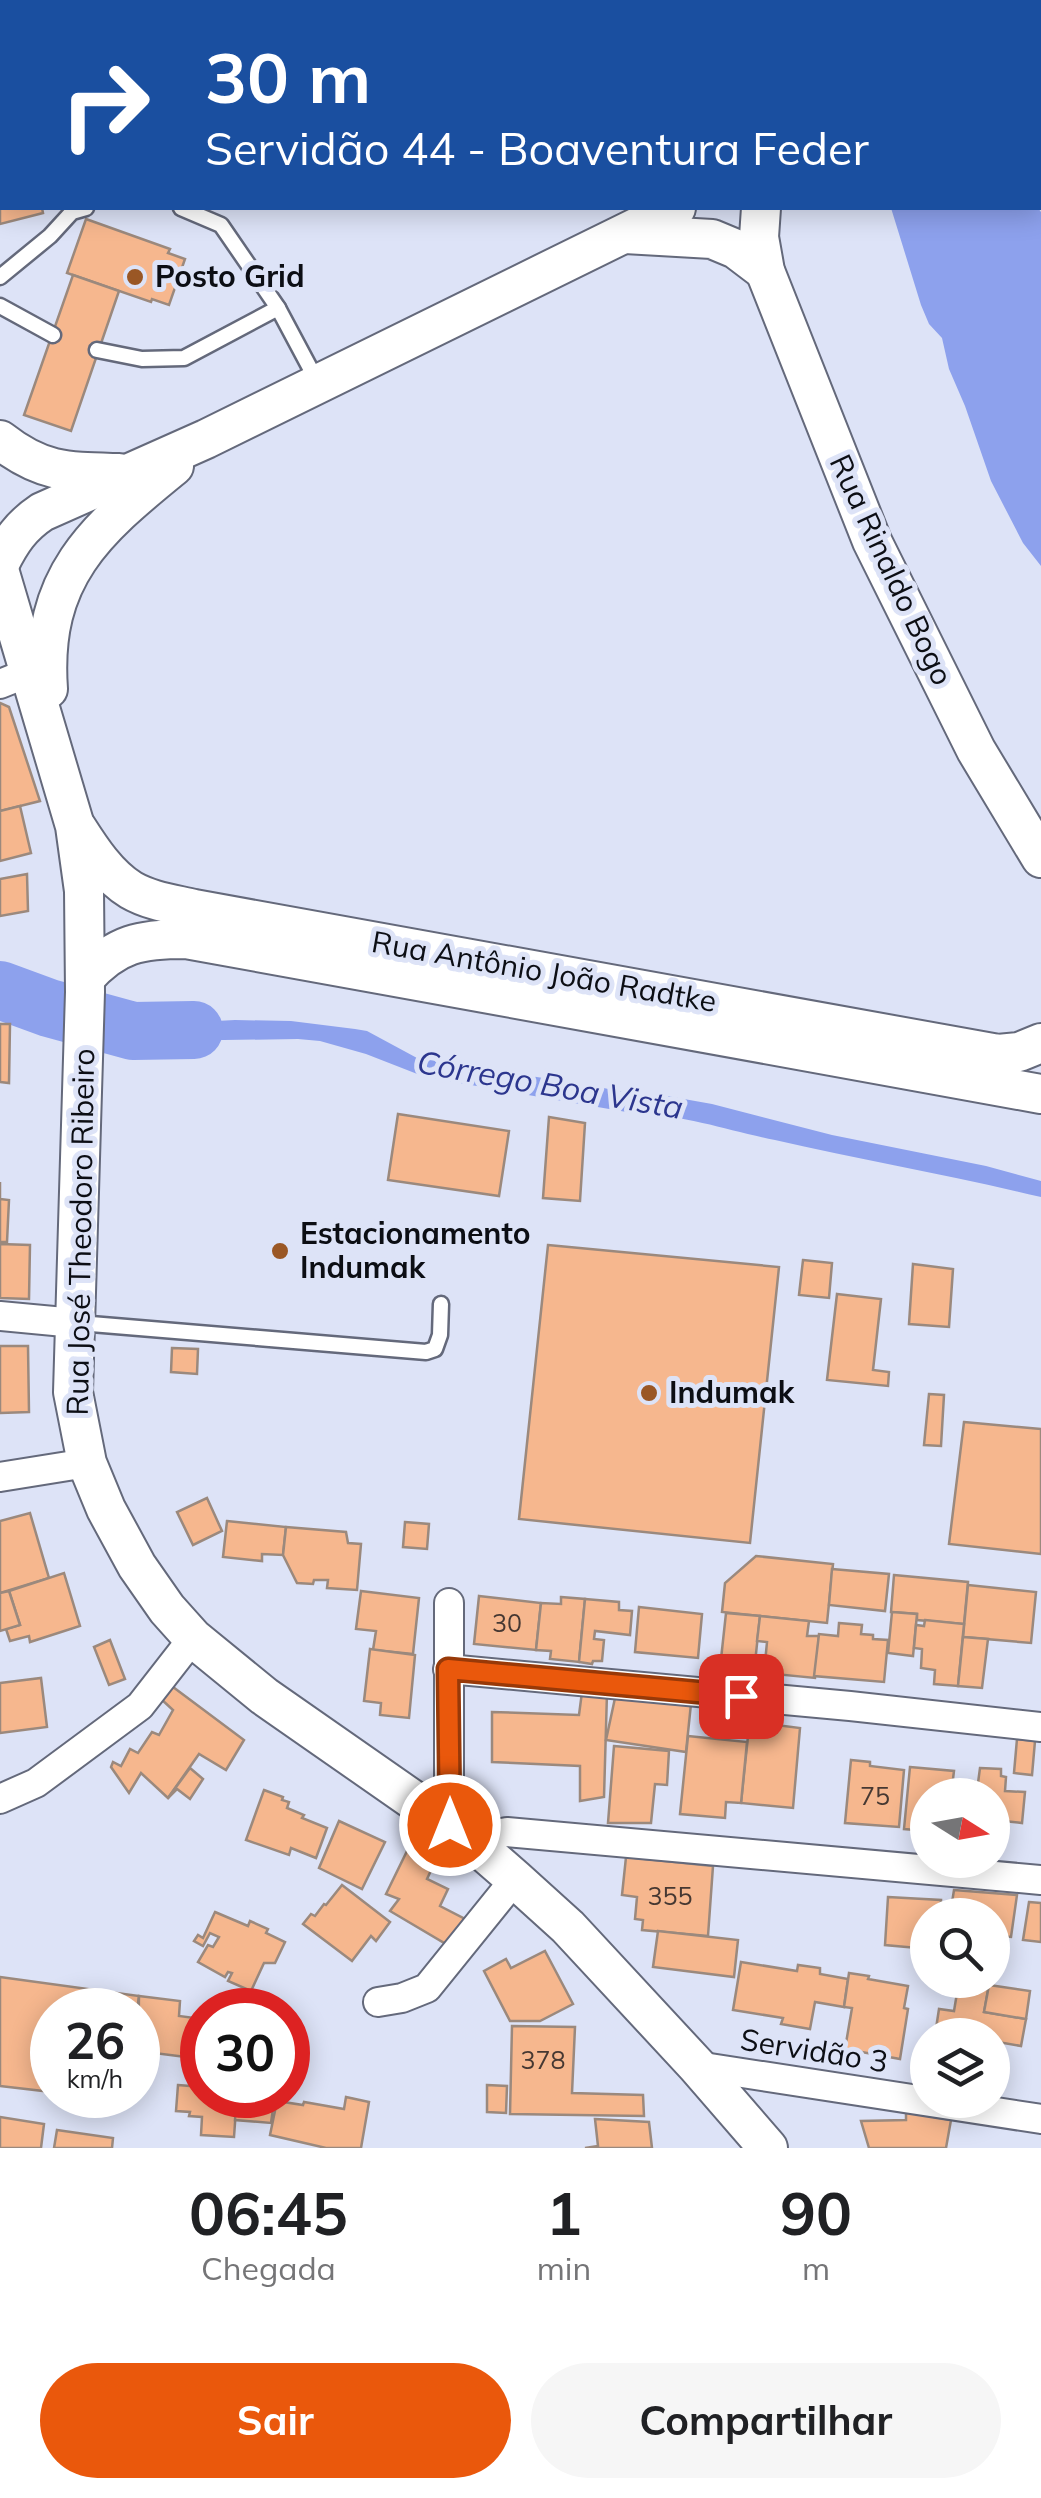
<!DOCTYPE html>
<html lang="pt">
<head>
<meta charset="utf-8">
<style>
	:root { --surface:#fff; --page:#f6f6f6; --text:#202124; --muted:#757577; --accent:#ea580c }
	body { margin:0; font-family:Mulish,sans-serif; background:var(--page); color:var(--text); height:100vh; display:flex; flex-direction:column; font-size:38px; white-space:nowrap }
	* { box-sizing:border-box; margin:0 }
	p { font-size:32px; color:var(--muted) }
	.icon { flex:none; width:55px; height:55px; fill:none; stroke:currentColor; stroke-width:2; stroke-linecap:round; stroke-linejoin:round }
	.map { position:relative; height:2148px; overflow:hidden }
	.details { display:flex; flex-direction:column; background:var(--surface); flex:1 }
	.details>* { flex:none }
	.top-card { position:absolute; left:0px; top:0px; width:1042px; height:210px; box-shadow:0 5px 25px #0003; background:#1a4fa0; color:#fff; overflow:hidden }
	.needle { width:65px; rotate:101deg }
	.fabs { position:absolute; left:910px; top:1778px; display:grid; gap:20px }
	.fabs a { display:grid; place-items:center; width:100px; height:100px; border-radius:50%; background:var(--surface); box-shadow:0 5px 25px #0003; font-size:50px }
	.speed { position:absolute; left:30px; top:1988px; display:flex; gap:20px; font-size:50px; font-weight:700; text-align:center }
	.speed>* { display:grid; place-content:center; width:130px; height:130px; border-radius:50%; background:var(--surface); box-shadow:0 5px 25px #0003; line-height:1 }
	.speed small { font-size:25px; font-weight:400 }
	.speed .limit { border:15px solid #d22; background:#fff; color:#111 }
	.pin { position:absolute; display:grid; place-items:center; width:85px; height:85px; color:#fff; margin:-42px; border-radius:20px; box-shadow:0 5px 15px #0006 }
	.me { position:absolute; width:110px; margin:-55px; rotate:0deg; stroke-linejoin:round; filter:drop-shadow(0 0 8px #0008) }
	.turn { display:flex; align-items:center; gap:35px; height:210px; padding:0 40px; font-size:45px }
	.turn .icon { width:130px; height:130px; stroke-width:2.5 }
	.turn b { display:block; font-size:70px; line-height:85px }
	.eta { display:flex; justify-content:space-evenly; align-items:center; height:170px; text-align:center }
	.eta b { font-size:60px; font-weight:700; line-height:70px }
	.button { display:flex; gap:20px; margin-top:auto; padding:20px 40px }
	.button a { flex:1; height:115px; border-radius:60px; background:var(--accent); color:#fff; font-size:40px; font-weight:700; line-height:115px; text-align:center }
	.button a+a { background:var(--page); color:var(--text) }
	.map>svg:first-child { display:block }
	.water { fill:#8da1ed }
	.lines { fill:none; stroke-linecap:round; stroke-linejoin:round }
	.river { stroke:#8da1ed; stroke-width:58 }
	.building { fill:#f6b78e; stroke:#9b897d; stroke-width:2.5 }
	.lane-casing { stroke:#64697b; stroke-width:19 }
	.street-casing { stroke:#64697b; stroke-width:32 }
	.secondary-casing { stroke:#64697b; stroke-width:42 }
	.lane { stroke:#fff; stroke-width:14 }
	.street { stroke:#fff; stroke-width:28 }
	.secondary { stroke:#fff; stroke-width:38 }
	.route-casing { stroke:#983908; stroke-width:25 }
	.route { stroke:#ea580c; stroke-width:18 }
	.poi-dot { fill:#9a5725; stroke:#dde3f7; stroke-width:4 }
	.labels { text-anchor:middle; stroke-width:10; stroke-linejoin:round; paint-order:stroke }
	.number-label { font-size:25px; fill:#463832 }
	.poi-label { font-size:30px; font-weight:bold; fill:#0c0e14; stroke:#dde3f7; text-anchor:start }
	.street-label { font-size:30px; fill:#0c0e14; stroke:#dde3f7 }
	.water-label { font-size:32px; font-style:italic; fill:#2c368e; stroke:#dde3f7 }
</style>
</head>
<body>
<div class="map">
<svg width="1041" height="2148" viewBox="0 0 1041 2148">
	<rect width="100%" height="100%" fill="#dde3f7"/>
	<g class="water">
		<polygon points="891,208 1038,208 1041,212 1041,566 1023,543 991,481 965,406 949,369 942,338 929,324 921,305"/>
		<polygon points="0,980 49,996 49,1020 0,1002"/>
		<path d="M120,1018L161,1024L235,1020L291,1021L355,1029L367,1031L417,1058L594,1086L642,1096H667L712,1104L832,1135L986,1166L1041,1181V1197C953,1176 863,1160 775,1140C725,1130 690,1116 638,1114L425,1077L366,1054L320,1041L298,1039L159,1041L118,1037Z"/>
	</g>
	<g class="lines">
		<polyline class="river" points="0,990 49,1008 133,1031 194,1030"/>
	</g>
	<g class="building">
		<polygon points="0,51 2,60 2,183 0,174"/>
		<polygon points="2,185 2,208 42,208 43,213 0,224 0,186"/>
		<polygon points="86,219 170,249 168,253 185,259 169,305 152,299 151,302 67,273"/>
		<polygon points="73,275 119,291 71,431 24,415"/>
		<polygon points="0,703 9,707 40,801 0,811"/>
		<polygon points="20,806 31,853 0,861 0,811"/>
		<polygon points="27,874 28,911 0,916 0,879"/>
		<polygon points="0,1024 10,1024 9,1083 0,1082"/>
		<polygon points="398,1114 509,1131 499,1196 388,1180"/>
		<polygon points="549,1117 585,1123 580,1201 543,1198"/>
		<polygon points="0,1182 0,1199 9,1200 7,1242 0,1242"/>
		<polygon points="0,1244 30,1245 29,1299 0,1298"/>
		<polygon points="548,1245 779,1267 750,1543 519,1519"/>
		<polygon points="803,1260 832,1263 829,1298 799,1295"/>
		<polygon points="913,1264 953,1269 949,1327 909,1324"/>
		<polygon points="837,1294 881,1299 873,1370 889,1372 888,1386 827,1380"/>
		<polygon points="0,1346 28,1346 29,1412 0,1413"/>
		<polygon points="172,1348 198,1349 197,1374 171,1372"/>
		<polygon points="929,1394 944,1395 941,1446 924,1445"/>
		<polygon points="964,1422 1041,1429 1041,1554 949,1544"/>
		<polygon points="207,1498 222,1531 193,1545 177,1512"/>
		<polygon points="30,1513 49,1578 0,1593 0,1521"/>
		<polygon points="227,1521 286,1527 283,1555 262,1554 262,1561 223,1557"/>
		<polygon points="405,1522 429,1524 427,1549 403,1547"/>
		<polygon points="286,1527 346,1532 348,1543 361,1544 357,1590 327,1588 328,1580 314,1580 313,1584 297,1583 283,1555"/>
		<polygon points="756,1556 833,1564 827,1623 722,1612 725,1583"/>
		<polygon points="832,1569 889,1574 885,1611 829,1605"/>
		<polygon points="64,1573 80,1626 30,1642 29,1636 10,1641 6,1629 20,1625 9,1591"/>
		<polygon points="894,1575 968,1582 964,1624 917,1620 917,1614 891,1612"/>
		<polygon points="968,1585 1036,1592 1031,1643 963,1637"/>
		<polygon points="9,1591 20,1625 0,1631 0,1593"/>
		<polygon points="361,1591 419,1598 413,1654 373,1650 376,1631 356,1629"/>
		<polygon points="479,1596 541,1603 536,1650 474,1644"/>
		<polygon points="561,1597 585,1599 579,1662 550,1659 551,1651 536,1650 541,1603 561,1604"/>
		<polygon points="585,1599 619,1602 619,1610 632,1611 630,1635 595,1631 594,1639 604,1640 602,1661 593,1661 592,1664 579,1662"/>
		<polygon points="639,1607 702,1614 698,1658 635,1652"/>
		<polygon points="892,1612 917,1614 913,1656 888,1653"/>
		<polygon points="726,1613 760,1616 755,1663 721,1659"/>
		<polygon points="760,1616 809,1621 807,1636 819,1636 815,1678 764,1673 767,1642 757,1641"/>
		<polygon points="925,1620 964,1624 958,1686 934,1684 935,1670 921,1668 922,1649 914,1648 916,1625 924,1626"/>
		<polygon points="839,1623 862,1625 861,1634 873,1635 873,1639 888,1640 884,1682 814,1676 819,1634 838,1636"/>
		<polygon points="963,1637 988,1639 982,1688 958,1686"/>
		<polygon points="110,1640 125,1679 109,1685 94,1647"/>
		<polygon points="370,1649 415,1655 409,1718 380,1715 381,1703 364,1701"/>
		<polygon points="41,1678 47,1727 0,1733 0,1683"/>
		<polygon points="169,1684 244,1740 226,1770 199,1754 168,1798 141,1773 129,1793 111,1767 113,1762 121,1766 130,1749 138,1753 152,1732 159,1735 173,1710 161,1699"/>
		<polygon points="582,1692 607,1693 604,1797 580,1801 580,1766 492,1762 492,1712 579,1715"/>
		<polygon points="615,1698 691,1704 686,1752 606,1740"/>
		<polygon points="750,1717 777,1720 776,1725 800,1728 793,1808 741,1803"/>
		<polygon points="688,1736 747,1742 741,1803 726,1802 725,1818 680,1814"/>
		<polygon points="1017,1739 1035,1741 1032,1775 1014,1773"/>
		<polygon points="614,1746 669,1751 667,1785 655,1784 651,1823 608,1823"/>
		<polygon points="851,1760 870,1762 870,1766 904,1770 899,1827 845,1823"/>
		<polygon points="910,1767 954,1771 951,1795 928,1795 928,1831 904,1829"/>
		<polygon points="190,1768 203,1779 190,1799 177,1789 168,1798"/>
		<polygon points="980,1768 1001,1769 1001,1776 1006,1777 1005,1791 1025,1792 1022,1823 994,1820 992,1795 974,1793 975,1782 978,1783"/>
		<polygon points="264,1790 283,1797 282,1800 289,1802 287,1808 304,1815 302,1818 327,1828 316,1858 291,1848 289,1855 246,1840"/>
		<polygon points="339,1821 385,1842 362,1889 319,1868"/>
		<polygon points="409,1847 436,1860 427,1879 448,1889 440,1906 465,1919 446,1944 390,1911 399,1899 386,1894"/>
		<polygon points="626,1857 713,1866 708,1936 642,1930 643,1920 635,1919 637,1897 622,1895"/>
		<polygon points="342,1885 390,1922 376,1941 371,1936 352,1961 303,1924 311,1914 315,1916 324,1904 326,1905"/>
		<polygon points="954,1890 1017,1895 1011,1937 992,1935 992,1915 950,1915"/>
		<polygon points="888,1897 941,1900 940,1915 928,1915 928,1949 885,1945"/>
		<polygon points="1029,1902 1041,1903 1041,1942 1023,1940"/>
		<polygon points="215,1912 248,1926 250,1921 268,1929 266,1933 285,1942 275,1963 264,1963 251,1991 228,1981 232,1973 228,1972 225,1977 198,1962 208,1945 213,1947 219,1937 210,1933 203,1946 194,1941 198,1935 203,1938"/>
		<polygon points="658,1931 738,1940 734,1977 653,1967"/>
		<polygon points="545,1951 573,2004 540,2021 510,2021 484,1971 506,1959 511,1968"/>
		<polygon points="741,1962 797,1971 798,1965 820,1968 820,1974 848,1979 844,2007 815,2002 810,2029 781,2024 783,2018 733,2010"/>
		<polygon points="849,1973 869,1976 868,1979 908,1986 904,2008 908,2009 900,2059 845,2049 852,2008 844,2007"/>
		<polygon points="0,1977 139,1996 137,2010 52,2010 52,2092 0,2086"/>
		<polygon points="959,1981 989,1985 984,2012 1026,2019 1021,2046 992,2041 992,2035 935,2035 939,2009 954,2011"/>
		<polygon points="989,1985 1030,1991 1026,2019 984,2012"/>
		<polygon points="139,1996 180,2001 179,2016 202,2019 202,2059 138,2051"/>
		<polygon points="512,2026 575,2027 572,2093 643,2095 644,2116 510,2114"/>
		<polygon points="178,2085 202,2087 202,2095 237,2095 234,2137 201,2135 202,2117 189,2116 190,2112 176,2111"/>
		<polygon points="487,2085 507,2086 506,2113 487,2112"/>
		<polygon points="237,2095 275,2095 271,2123 235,2120"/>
		<polygon points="346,2097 369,2102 361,2148 326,2148 270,2135 277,2101 303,2105 304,2102 344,2109"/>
		<polygon points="906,2112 951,2120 946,2148 869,2148 861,2121 906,2120"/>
		<polygon points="0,2117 44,2124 41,2148 0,2148"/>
		<polygon points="595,2119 649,2122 652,2148 585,2148 598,2146"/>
		<polygon points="57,2130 113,2138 112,2148 54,2148"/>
	</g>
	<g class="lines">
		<g class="lane-casing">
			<g id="lane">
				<polyline points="181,208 221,225 278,308 318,383"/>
				<polyline points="0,277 50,236 72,212 86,208"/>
				<polyline points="0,306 53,335"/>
				<polyline points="97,350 142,359 184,358 278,308"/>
				<polyline points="79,1323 426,1352 435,1349 440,1335 441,1304"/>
			</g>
		</g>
		<g class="street-casing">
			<g id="street">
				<polyline points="0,684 30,672"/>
				<polyline points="0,1316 75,1323"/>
				<polyline points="0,1477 87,1463"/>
				<polyline points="449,1603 449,1825"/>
				<polyline points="448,1669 850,1706 1041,1727"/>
				<polyline points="0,1799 36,1783 140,1706 193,1638"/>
				<polyline points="469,1839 507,1832 1041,1880"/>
				<polyline points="378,2002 402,1998 427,1988 515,1879"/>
				<polyline points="697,2066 1041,2119"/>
			</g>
		</g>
		<g class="secondary-casing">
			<g id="secondary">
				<polyline points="1040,13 1041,16"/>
				<polyline points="761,208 759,237 765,271 872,541 976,750 1041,858"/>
				<polyline points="625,234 712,239 736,249 765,271"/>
				<path d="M0,440C42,473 68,472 119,473"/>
				<path d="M0,563C11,541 21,526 42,512L206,439L676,208"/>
				<polyline points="0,573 75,826 84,891 85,992 73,1392 87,1463 106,1509 137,1566 167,1609 193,1638 264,1696 469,1839 515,1879 568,1927 697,2066 768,2148"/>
				<path d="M48,689C40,577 94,531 174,466"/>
				<path d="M77,828C91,850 108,876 131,890C150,901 173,904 194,909L998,1054L1019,1052L1041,1043"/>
				<path d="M85,978C116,943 141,939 186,939L1041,1094"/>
			</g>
		</g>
		<use href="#lane" class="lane"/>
		<use href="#street" class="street"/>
		<use href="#secondary" class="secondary"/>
	</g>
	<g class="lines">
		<g class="route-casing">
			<polyline id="route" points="450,1825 448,1669 741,1696"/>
		</g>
		<use href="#route" class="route"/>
	</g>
	<g class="poi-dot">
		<circle cx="135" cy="277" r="10"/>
		<circle cx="280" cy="1251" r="10"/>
		<circle cx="649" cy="1393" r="10"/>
	</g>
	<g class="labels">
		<g class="number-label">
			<text x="507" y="1632">30</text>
			<text x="875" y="1805">75</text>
			<text x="670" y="1905">355</text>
			<text x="543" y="2069">378</text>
		</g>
		<g class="poi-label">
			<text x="155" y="287">Posto Grid</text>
			<text x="300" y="1244">Estacionamento<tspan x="300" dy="34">Indumak</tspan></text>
			<text x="669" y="1403">Indumak</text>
		</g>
		<g class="street-label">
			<text transform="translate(891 570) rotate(65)" y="10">Rua Rinaldo Bogo</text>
			<text transform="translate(544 972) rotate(10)" y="10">Rua Antônio João Radtke</text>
			<text transform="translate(81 1232) rotate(-89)" y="10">Rua José Theodoro Ribeiro</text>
			<text transform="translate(814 2051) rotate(9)" y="10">Servidão 3</text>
		</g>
		<g class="water-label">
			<text transform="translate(550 1085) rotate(10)" y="11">Córrego Boa Vista</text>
		</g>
	</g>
</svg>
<div class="fabs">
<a><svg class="needle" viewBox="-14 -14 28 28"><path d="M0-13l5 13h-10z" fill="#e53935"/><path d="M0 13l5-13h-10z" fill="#757577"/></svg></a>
<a><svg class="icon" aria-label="search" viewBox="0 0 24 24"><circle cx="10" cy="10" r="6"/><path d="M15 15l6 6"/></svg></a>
<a><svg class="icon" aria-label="layers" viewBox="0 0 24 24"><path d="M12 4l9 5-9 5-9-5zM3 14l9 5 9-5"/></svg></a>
</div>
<div class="speed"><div>26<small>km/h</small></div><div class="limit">30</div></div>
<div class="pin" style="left:741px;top:1696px;background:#d93025"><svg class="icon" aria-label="arrive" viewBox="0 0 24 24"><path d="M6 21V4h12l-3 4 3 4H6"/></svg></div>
<svg class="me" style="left:450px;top:1825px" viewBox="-20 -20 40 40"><circle r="17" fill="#ea580c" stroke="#fff" stroke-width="3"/><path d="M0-11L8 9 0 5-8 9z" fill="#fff"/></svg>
<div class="top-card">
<div class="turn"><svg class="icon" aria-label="right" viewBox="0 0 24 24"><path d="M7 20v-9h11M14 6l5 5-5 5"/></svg><div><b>30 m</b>Servidão 44 - Boaventura Feder</div></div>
</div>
</div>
<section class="details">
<div class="eta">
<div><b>06:45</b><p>Chegada</p></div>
<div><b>1</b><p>min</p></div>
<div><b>90</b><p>m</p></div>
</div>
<div class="button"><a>Sair</a><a>Compartilhar</a></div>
</section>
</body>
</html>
